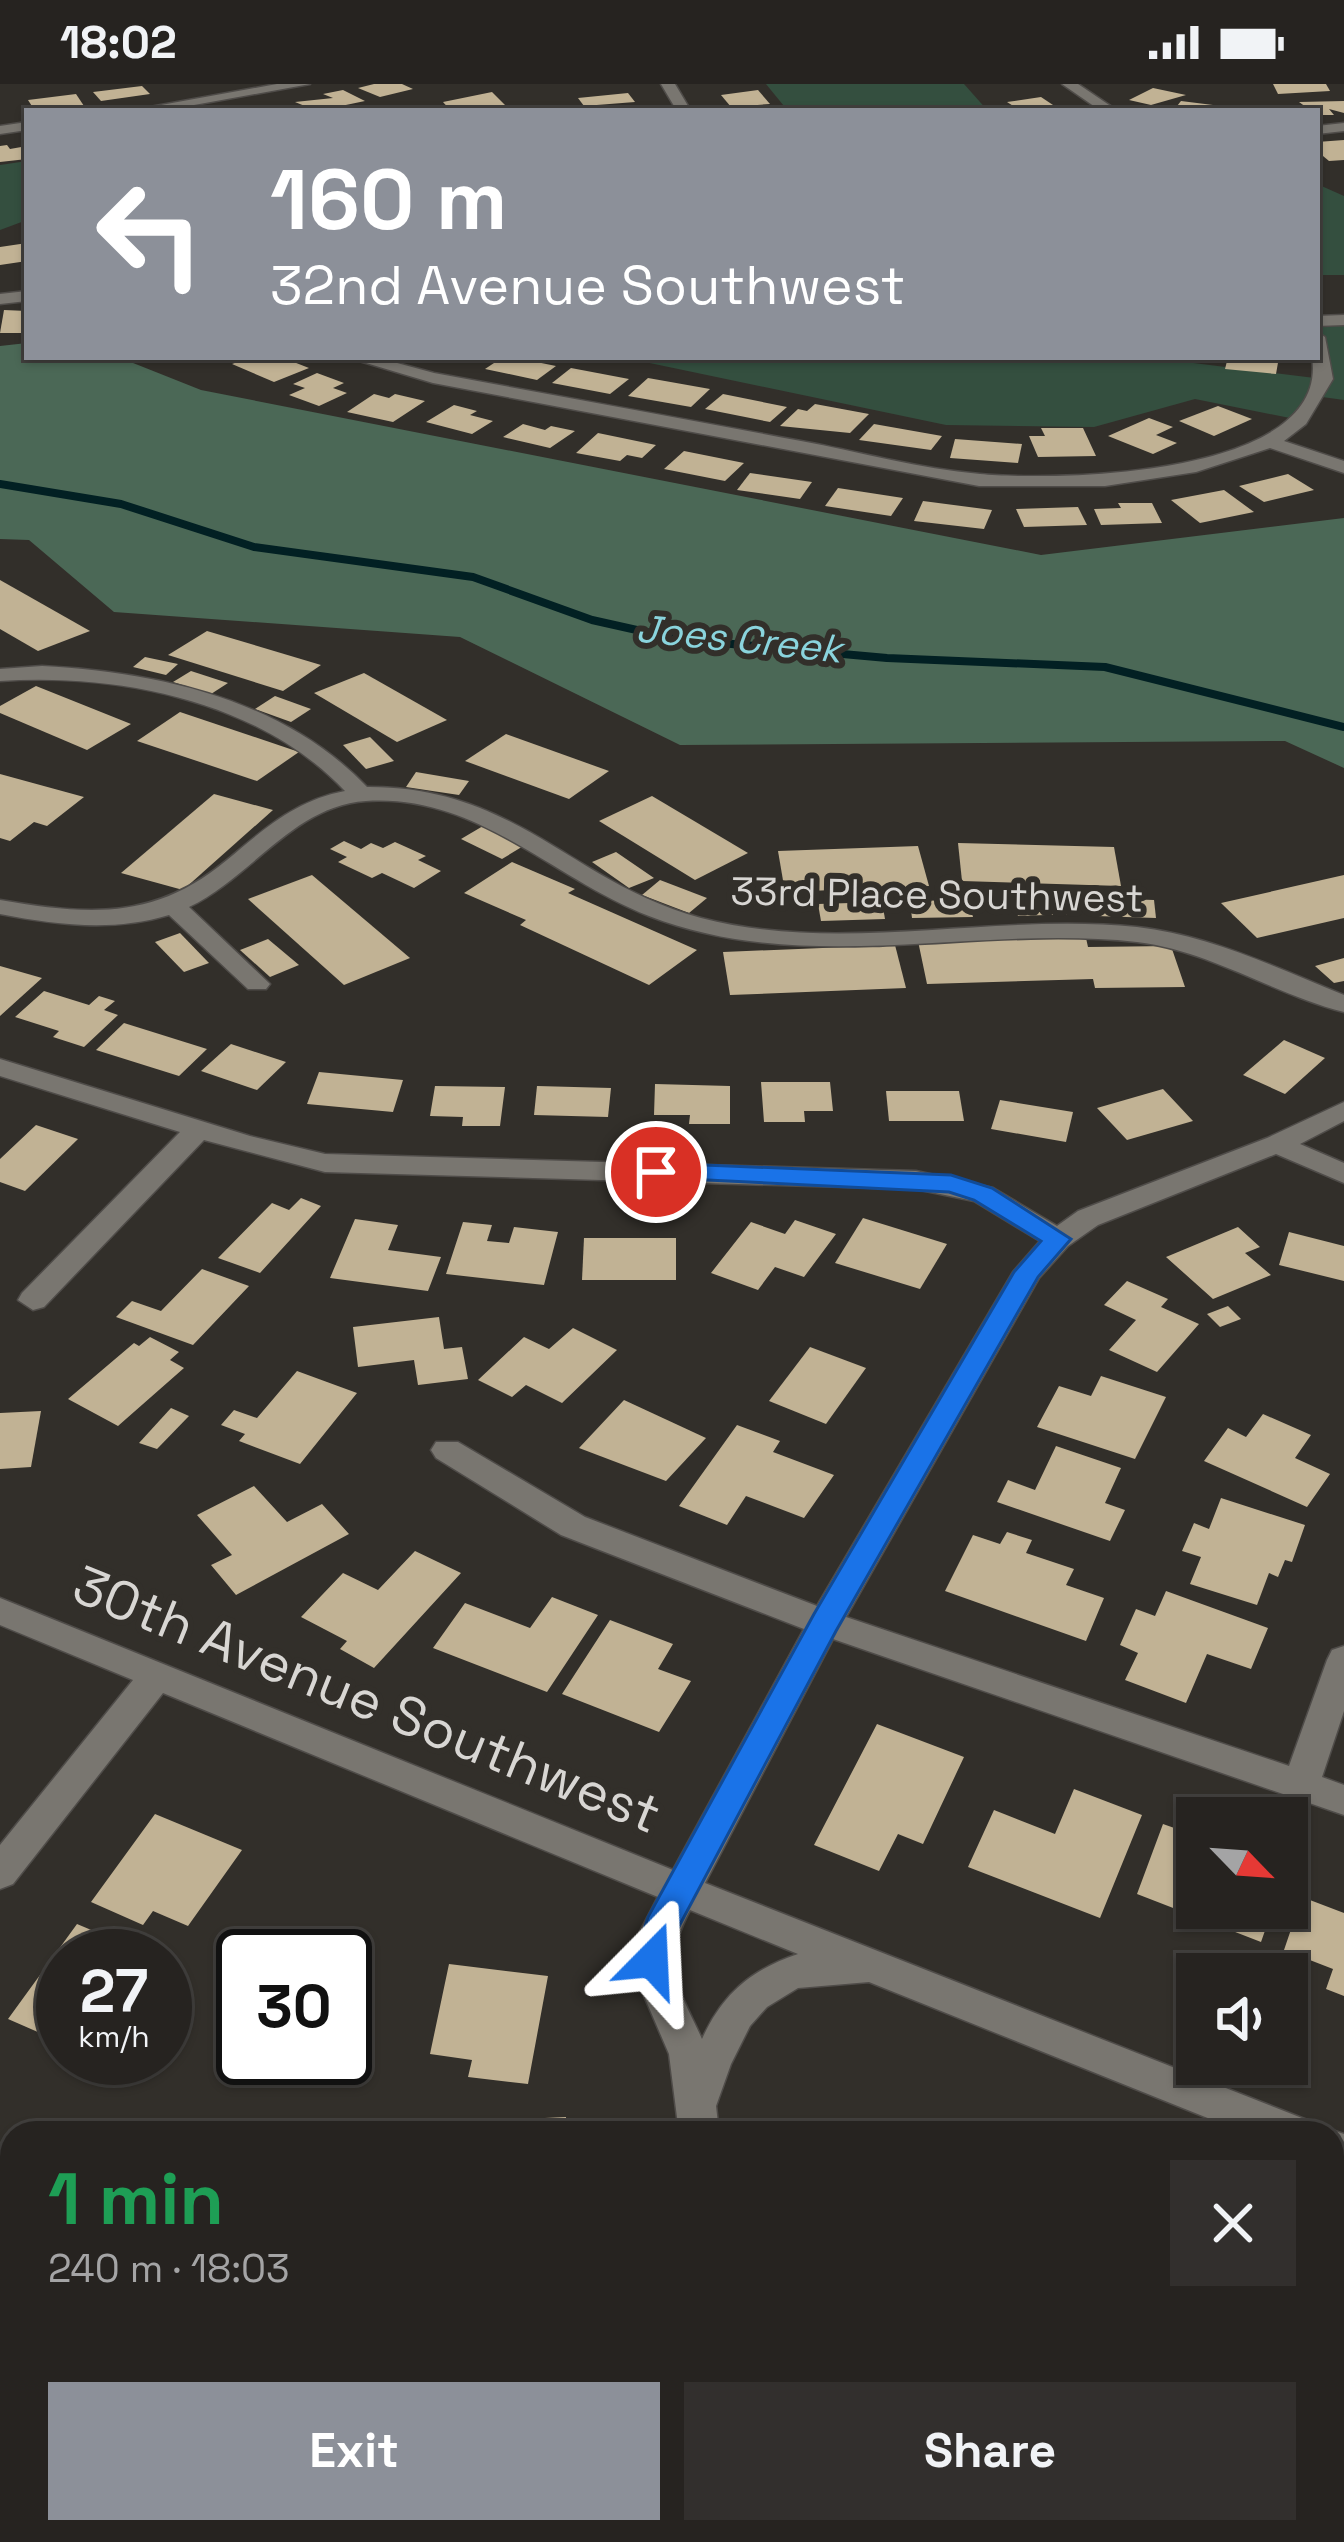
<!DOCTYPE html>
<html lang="en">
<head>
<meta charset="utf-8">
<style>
	:root { --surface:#262320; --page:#322f2d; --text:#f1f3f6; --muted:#a4a4a5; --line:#42403e; --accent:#8c9099 }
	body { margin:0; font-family:"Space Grotesk",sans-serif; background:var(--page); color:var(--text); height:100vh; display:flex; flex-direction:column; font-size:45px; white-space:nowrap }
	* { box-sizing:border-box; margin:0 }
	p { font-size:39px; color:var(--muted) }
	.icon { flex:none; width:66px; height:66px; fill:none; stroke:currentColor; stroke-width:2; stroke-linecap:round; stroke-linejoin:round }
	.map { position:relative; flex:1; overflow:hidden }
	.sheet { position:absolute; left:0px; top:2037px; width:1344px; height:423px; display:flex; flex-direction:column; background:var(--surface); border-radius:36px 36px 0 0; box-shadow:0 3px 9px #0004,0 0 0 3px var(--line) }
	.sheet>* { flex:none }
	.banner { position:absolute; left:24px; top:24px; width:1296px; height:252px; border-radius:0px; box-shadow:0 3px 9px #0004,0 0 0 3px var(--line); background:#8c9099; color:#fff; overflow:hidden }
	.needle { width:78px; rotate:115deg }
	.tools { position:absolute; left:1176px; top:1713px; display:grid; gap:24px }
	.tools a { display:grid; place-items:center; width:132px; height:132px; border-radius:0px; background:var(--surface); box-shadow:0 3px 9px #0004,0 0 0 3px var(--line); font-size:60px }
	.speed { position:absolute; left:36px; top:1845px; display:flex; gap:24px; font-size:60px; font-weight:700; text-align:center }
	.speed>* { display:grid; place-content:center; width:156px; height:156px; border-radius:50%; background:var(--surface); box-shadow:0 3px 9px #0004,0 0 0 3px var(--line); line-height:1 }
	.speed small { font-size:30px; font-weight:400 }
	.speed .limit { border:6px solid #111; border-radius:18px; background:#fff; color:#111 }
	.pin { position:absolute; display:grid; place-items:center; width:102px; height:102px; color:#fff; margin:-51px; border:6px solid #fff; border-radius:50%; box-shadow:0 3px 12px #0007 }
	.me { position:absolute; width:132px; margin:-66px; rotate:21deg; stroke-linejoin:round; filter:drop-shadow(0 0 9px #0008) }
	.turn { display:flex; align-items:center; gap:42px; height:252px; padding:0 48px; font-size:54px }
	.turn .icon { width:156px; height:156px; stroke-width:2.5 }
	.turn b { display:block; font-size:84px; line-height:102px }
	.round { display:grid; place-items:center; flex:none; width:126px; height:126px; border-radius:0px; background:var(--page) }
	.headline { display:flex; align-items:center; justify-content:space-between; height:204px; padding:0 48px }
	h1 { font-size:72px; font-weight:700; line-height:90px; color:#1e9e55 }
	.cta { display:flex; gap:24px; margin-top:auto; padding:24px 48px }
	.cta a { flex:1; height:138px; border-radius:0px; background:var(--accent); color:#fff; font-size:48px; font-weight:700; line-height:138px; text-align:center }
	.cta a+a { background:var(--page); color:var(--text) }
	.status { display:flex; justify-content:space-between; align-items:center; height:84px; padding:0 60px; background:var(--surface); direction:ltr }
	.status svg { height:33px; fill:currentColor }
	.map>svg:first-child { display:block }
	.green { fill:#344f3f }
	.forest { fill:#4b6856 }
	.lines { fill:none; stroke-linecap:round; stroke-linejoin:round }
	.stream { stroke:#022023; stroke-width:8 }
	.building { fill:#c1b294 }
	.minor-casing { stroke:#4f4c49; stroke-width:3 }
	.minor { fill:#797670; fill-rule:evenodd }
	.route { fill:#1a73e8; stroke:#114b97; stroke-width:3 }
	.labels { text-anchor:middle; stroke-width:12; stroke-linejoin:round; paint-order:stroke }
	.far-water-label { font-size:39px; font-style:italic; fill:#8ad4dd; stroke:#322f2a }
	.far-street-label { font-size:39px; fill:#d8d6d3; stroke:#322f2a }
	.near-street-label { font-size:54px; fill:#d8d6d3; stroke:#322f2a }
</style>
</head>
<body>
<div class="status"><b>18:02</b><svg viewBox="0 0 49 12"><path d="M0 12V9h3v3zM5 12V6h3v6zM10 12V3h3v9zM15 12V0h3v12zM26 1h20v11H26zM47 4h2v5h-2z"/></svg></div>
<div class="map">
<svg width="1344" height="2458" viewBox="0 0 1344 2458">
	<rect width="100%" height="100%" fill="#322f2a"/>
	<g class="green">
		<polygon points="766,0 964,0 988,27 788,27"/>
		<polygon points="27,77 27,136 0,146 0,81"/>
		<polygon points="1317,100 1344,112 1344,191 1317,191"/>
		<polygon points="1344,236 1344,316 1315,312 1300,336 1195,315 1094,343 946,341 621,273 1145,273 1323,295 1317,237"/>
	</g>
	<polygon class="forest" points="27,259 27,273 118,273 201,306 1041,471 1344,434 1344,684 1285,657 680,661 460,553 114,528 29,456 0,455 0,262"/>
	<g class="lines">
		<polyline class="stream" points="0,400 121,420 254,463 473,493 592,536 677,555 887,574 1105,583 1344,643"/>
	</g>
	<g class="building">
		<polygon points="374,0 402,0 413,5 380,13 358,4"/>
		<polygon points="1273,0 1326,0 1330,7 1278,10"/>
		<polygon points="142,2 150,10 101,17 93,8"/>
		<polygon points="1153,4 1186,11 1151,21 1129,16"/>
		<polygon points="343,6 365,17 317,27 295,18 333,14 323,10"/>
		<polygon points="758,6 770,20 731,23 721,11"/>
		<polygon points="492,8 506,22 451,27 443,18"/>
		<polygon points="628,9 635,18 584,22 578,14"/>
		<polygon points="76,10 84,22 35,27 28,16"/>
		<polygon points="1041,13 1062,27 1021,27 1007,18"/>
		<polygon points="1181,17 1237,24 1237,27 1173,27"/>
		<polygon points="1344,17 1344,29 1329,25 1334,31 1317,31 1299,18"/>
		<polygon points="1344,56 1344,76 1329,77 1317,67 1317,58"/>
		<polygon points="7,61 10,65 27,62 27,75 0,78 0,62"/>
		<polygon points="27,159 27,177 0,181 0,163"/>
		<polygon points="4,226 27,227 27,249 0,249"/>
		<polygon points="251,273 281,273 309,284 274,298 232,280"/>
		<polygon points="503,273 512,273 556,282 537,296 485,285"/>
		<polygon points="1228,273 1240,274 1279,273 1276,290 1225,285"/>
		<polygon points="571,284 629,295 610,310 552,299"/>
		<polygon points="317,289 344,299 333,304 347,309 319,322 289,311 305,304 293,300"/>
		<polygon points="648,294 710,305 691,323 628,312"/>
		<polygon points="374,310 389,314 395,310 425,317 393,338 347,328"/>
		<polygon points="723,310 787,323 770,338 705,325"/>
		<polygon points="815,320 869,330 850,349 780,342 798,325 807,327"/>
		<polygon points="454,321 477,327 470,331 493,337 472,350 426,338"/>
		<polygon points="1218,322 1252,335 1214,352 1179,337"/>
		<polygon points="1149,334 1173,343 1156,351 1177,359 1153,370 1108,352"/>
		<polygon points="523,340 545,346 551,342 575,347 550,364 503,353"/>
		<polygon points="874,340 942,352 931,366 859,356"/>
		<polygon points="1041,344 1083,344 1096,372 1038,373 1029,352 1045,352"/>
		<polygon points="598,349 656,361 642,374 627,371 620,377 576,369"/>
		<polygon points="955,355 1022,360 1018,379 950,374"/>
		<polygon points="684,367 744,379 725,397 664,385"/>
		<polygon points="750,389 812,398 800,415 737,406"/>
		<polygon points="1288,390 1314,406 1264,418 1239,402"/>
		<polygon points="838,404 903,414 891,432 825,422"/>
		<polygon points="1224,406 1254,428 1200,439 1171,416"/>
		<polygon points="923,417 992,426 984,445 914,437"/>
		<polygon points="1118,419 1152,419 1162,439 1101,441 1094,425 1121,424"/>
		<polygon points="1078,423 1087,441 1024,443 1016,425"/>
		<polygon points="0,496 90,547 38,567 0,545"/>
		<polygon points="207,547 321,581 283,607 168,571"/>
		<polygon points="145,573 178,580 166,591 133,583"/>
		<polygon points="191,587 228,599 211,610 173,598"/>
		<polygon points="364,589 447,636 397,658 314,609"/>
		<polygon points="36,602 131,640 87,666 0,629 0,622"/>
		<polygon points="275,612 311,625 291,638 255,625"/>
		<polygon points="180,628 299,668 257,697 137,657"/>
		<polygon points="506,650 609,687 569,715 465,677"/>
		<polygon points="370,653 394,677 366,685 343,661"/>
		<polygon points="416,688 469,697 459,711 406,703"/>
		<polygon points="0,690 84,713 47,742 34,738 10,757 0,754"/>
		<polygon points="214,710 273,726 183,806 121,789"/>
		<polygon points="652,712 748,769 695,796 599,737"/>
		<polygon points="483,742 525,761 502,775 461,755"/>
		<polygon points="344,757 361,765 371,759 383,764 395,758 426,772 418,776 441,787 414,804 382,789 372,794 338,778 347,773 330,765"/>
		<polygon points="958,759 1114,763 1121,802 962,797"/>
		<polygon points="918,762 929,802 785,808 778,767"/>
		<polygon points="616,768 654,794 629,804 592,778"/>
		<polygon points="512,778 575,805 568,809 697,866 649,901 520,841 526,836 464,809"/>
		<polygon points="312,791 410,874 344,901 248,815"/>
		<polygon points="1344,791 1344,834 1257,854 1221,819"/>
		<polygon points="660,796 707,814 689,829 642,811"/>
		<polygon points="1069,812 1075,830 1018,832 1012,814"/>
		<polygon points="1093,814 1154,816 1156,834 1096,832"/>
		<polygon points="969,816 973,833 912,834 910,817"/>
		<polygon points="882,818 885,835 821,837 818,820"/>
		<polygon points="180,849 209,879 184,888 155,858"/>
		<polygon points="1086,854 1088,863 1171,862 1185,903 1095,904 1093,895 927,900 918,857"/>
		<polygon points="268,855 299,881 270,893 240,866"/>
		<polygon points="895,861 906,904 730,911 723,868"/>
		<polygon points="1344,874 1344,897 1334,899 1315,882"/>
		<polygon points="0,882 42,894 0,932"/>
		<polygon points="44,907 89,921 99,912 115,917 104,926 118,931 84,963 53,953 59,947 15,933"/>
		<polygon points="124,939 207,965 179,992 96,966"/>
		<polygon points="1284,956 1325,974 1285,1010 1243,991"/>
		<polygon points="231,960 286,978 257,1006 201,987"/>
		<polygon points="319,988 403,996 393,1028 307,1020"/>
		<polygon points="761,998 830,998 833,1027 804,1027 805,1038 764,1038"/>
		<polygon points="655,1000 730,1002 730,1040 689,1040 690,1031 654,1031"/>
		<polygon points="435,1002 505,1003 500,1042 462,1042 463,1033 430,1032"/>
		<polygon points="537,1002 611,1004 608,1033 534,1031"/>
		<polygon points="1163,1005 1193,1037 1127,1056 1097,1024"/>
		<polygon points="886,1007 959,1007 964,1037 889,1037"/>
		<polygon points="1000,1016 1073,1028 1066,1058 991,1045"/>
		<polygon points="36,1041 78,1055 25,1107 0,1098 0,1075"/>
		<polygon points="301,1114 321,1122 260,1189 218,1174 272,1119 289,1126"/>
		<polygon points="863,1134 947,1160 920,1205 835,1179"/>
		<polygon points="355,1135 398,1141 388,1166 441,1173 428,1207 330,1194"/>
		<polygon points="795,1136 836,1150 804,1193 775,1183 758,1206 711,1189 751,1138 785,1150"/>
		<polygon points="463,1138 492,1141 487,1157 509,1159 514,1143 558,1148 544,1201 446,1190"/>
		<polygon points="1238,1143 1260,1163 1245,1169 1271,1191 1213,1215 1166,1173"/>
		<polygon points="1289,1148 1344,1162 1344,1197 1279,1181"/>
		<polygon points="584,1154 676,1154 676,1196 582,1196"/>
		<polygon points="202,1185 249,1202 193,1261 116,1233 132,1217 161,1227"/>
		<polygon points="1127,1197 1168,1215 1161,1223 1199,1240 1157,1288 1109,1266 1136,1236 1104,1221"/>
		<polygon points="1228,1222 1241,1235 1220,1243 1207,1230"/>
		<polygon points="439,1233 444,1265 462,1263 468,1295 418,1301 414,1276 358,1283 353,1243"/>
		<polygon points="573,1244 617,1266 562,1319 526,1301 512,1313 478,1296 524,1253 549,1265"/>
		<polygon points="150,1253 179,1268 170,1276 184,1284 118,1342 68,1315 134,1259 139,1262"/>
		<polygon points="810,1263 866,1284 826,1340 769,1317"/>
		<polygon points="297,1287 357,1309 300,1380 239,1357 245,1350 221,1341 234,1326 257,1334"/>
		<polygon points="1101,1292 1166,1313 1135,1375 1037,1343 1059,1302 1091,1312"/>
		<polygon points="624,1316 706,1354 666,1397 579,1364"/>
		<polygon points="171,1324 189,1332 157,1365 139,1359"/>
		<polygon points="41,1327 31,1383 0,1385 0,1329"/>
		<polygon points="1263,1330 1311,1351 1295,1374 1330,1390 1307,1423 1204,1377 1228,1344 1246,1353"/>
		<polygon points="737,1341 780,1357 773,1368 834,1391 804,1434 746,1412 727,1441 679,1422"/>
		<polygon points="1056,1362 1121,1384 1105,1419 1125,1426 1110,1457 997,1418 1008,1396 1035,1406"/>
		<polygon points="254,1402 287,1438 322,1420 349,1450 236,1511 211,1481 232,1471 197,1431"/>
		<polygon points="1221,1414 1305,1441 1292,1478 1285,1476 1278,1493 1269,1489 1257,1521 1190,1500 1201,1473 1182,1467 1194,1439 1209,1445"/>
		<polygon points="1007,1448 1032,1456 1026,1469 1074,1485 1066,1501 1104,1514 1086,1557 945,1507 973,1451 1000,1460"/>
		<polygon points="415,1467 461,1489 374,1584 340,1565 347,1557 301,1533 343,1489 378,1506"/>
		<polygon points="1166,1507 1268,1544 1251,1585 1207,1570 1186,1619 1125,1596 1138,1569 1120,1561 1136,1525 1155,1532"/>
		<polygon points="552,1513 598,1531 547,1608 433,1564 465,1519 530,1544"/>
		<polygon points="610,1536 673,1560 658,1585 691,1597 659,1648 562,1610"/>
		<polygon points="877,1640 964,1673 923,1760 898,1750 879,1787 814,1761"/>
		<polygon points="1074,1705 1142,1731 1100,1834 968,1783 994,1726 1055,1750"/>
		<polygon points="155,1730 242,1766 188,1842 153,1827 143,1841 91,1818"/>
		<polygon points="1163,1740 1197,1752 1197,1824 1273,1824 1261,1858 1137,1810"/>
		<polygon points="1302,1813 1344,1829 1344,1912 1326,1905 1333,1885 1284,1866"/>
		<polygon points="77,1840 153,1872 63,1872 63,1959 8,1935"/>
		<polygon points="449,1880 548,1892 528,2000 468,1993 472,1976 430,1970"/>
		<polygon points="566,2033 566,2049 464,2049 464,2038"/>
		<polygon points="1332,2191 1344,2214 1344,2333 1332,2337"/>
		<polygon points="12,2386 12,2448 81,2448 71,2458 19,2458 0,2438 0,2398"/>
		<polygon points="1344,2415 1344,2458 1291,2458 1286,2448 1332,2448 1332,2419"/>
		<polygon points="968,2448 1086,2448 1089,2458 935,2458"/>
	</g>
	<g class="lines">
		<g class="minor-casing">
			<g id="minor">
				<polygon points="277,0 310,0 161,27 128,27"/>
				<polygon points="661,0 675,0 691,27 677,27"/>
				<polygon points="1062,0 1078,0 1118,27 1101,27"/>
				<polygon points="27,38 27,46 0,50 0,42"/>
				<polygon points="1344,39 1344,47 1317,50 1317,42"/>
				<polygon points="27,207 27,217 0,220 0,210"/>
				<polygon points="1344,231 1344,241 1317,242 1317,232"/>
				<path d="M1317,248L1325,253L1333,295L1306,340L1284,357L1344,377V389L1270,364L1196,388L1105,402H979L433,299L346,273H375L434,289C557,312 679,334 801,357C860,368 920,385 980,390C1056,397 1331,393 1312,273H1317Z"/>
				<path d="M42,582C159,588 284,616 367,703C517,702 573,800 701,834C843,871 993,828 1137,843C1209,851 1277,884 1344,911V928C1273,910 1211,867 1137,858C975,840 806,893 649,832C551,794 478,710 366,717C293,722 252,793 189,823L270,900L266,905H248L169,831C113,848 57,841 0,830V816C88,831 154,837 227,776C264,745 296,716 345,707C260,617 119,589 0,597V585Z"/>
				<path d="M0,975L250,1052L325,1070L916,1087L993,1104L1057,1142L1078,1127L1267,1054L1344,1018V1037L1300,1060L1344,1079V1099L1276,1070L1098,1141L1068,1162L1039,1194L846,1533L1289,1682L1327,1576L1332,1566L1344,1562V1627L1322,1693L1344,1701V1731L833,1555L705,1799L1307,2036L1313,2049H1245L869,1898L798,1904L767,1923L750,1942L731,1980L716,2022L719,2049H679L669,1970L638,1898L634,1859L658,1813L163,1609L13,1800L0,1805V1761L133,1596L0,1541V1514L673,1786L804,1545L561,1451L436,1374L431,1366L436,1358H458L585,1433L817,1522L1013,1188L1040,1157L974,1117L916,1105L325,1088L204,1056L44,1223L33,1226L18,1216L22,1209L180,1048L0,992ZM690,1826L798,1870C751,1886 723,1909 702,1955C677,1900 660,1883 690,1826Z"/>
				<polygon points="1332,2046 1344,2050 1344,2088 1332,2084 1332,2049 1324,2049"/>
				<polygon points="704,2448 750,2448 752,2458 706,2458"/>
			</g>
		</g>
		<use href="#minor" class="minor"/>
	</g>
	<polygon class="route" points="656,1079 951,1091 992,1104 1071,1155 1038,1193 836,1547 677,1846 664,1887 652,1891 639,1887 634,1876 648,1833 814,1530 1014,1188 1041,1157 974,1116 949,1108 646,1093 643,1088"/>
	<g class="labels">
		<g class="far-water-label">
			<text transform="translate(739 554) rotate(6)" y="14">Joes Creek</text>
		</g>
		<g class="far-street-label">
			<text transform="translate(937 810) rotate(1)" y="14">33rd Place Southwest</text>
		</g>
		<g class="near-street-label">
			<text transform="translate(367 1615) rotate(22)" y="19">30th Avenue Southwest</text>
		</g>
	</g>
</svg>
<div class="tools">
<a><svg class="needle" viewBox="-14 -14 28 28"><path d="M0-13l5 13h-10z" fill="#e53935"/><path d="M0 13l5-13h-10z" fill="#a4a4a5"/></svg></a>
<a><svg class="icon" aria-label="sound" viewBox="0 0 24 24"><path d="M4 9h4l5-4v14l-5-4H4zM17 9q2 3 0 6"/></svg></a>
</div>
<div class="speed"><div>27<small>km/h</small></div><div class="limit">30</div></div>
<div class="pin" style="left:656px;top:1088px;background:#d93025"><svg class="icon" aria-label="arrive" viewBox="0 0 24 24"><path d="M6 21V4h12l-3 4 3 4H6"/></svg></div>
<svg class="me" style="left:652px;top:1876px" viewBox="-20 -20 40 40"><path d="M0-17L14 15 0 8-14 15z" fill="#1a73e8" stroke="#fff" stroke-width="4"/></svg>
<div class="banner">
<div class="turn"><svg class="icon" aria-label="left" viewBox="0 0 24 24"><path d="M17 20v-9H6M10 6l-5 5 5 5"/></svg><div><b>160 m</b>32nd Avenue Southwest</div></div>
</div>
<section class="sheet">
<div class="headline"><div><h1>1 min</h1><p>240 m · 18:03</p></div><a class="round"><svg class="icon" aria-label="close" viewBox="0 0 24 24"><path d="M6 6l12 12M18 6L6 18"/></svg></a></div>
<div class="cta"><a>Exit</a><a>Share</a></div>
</section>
</div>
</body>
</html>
